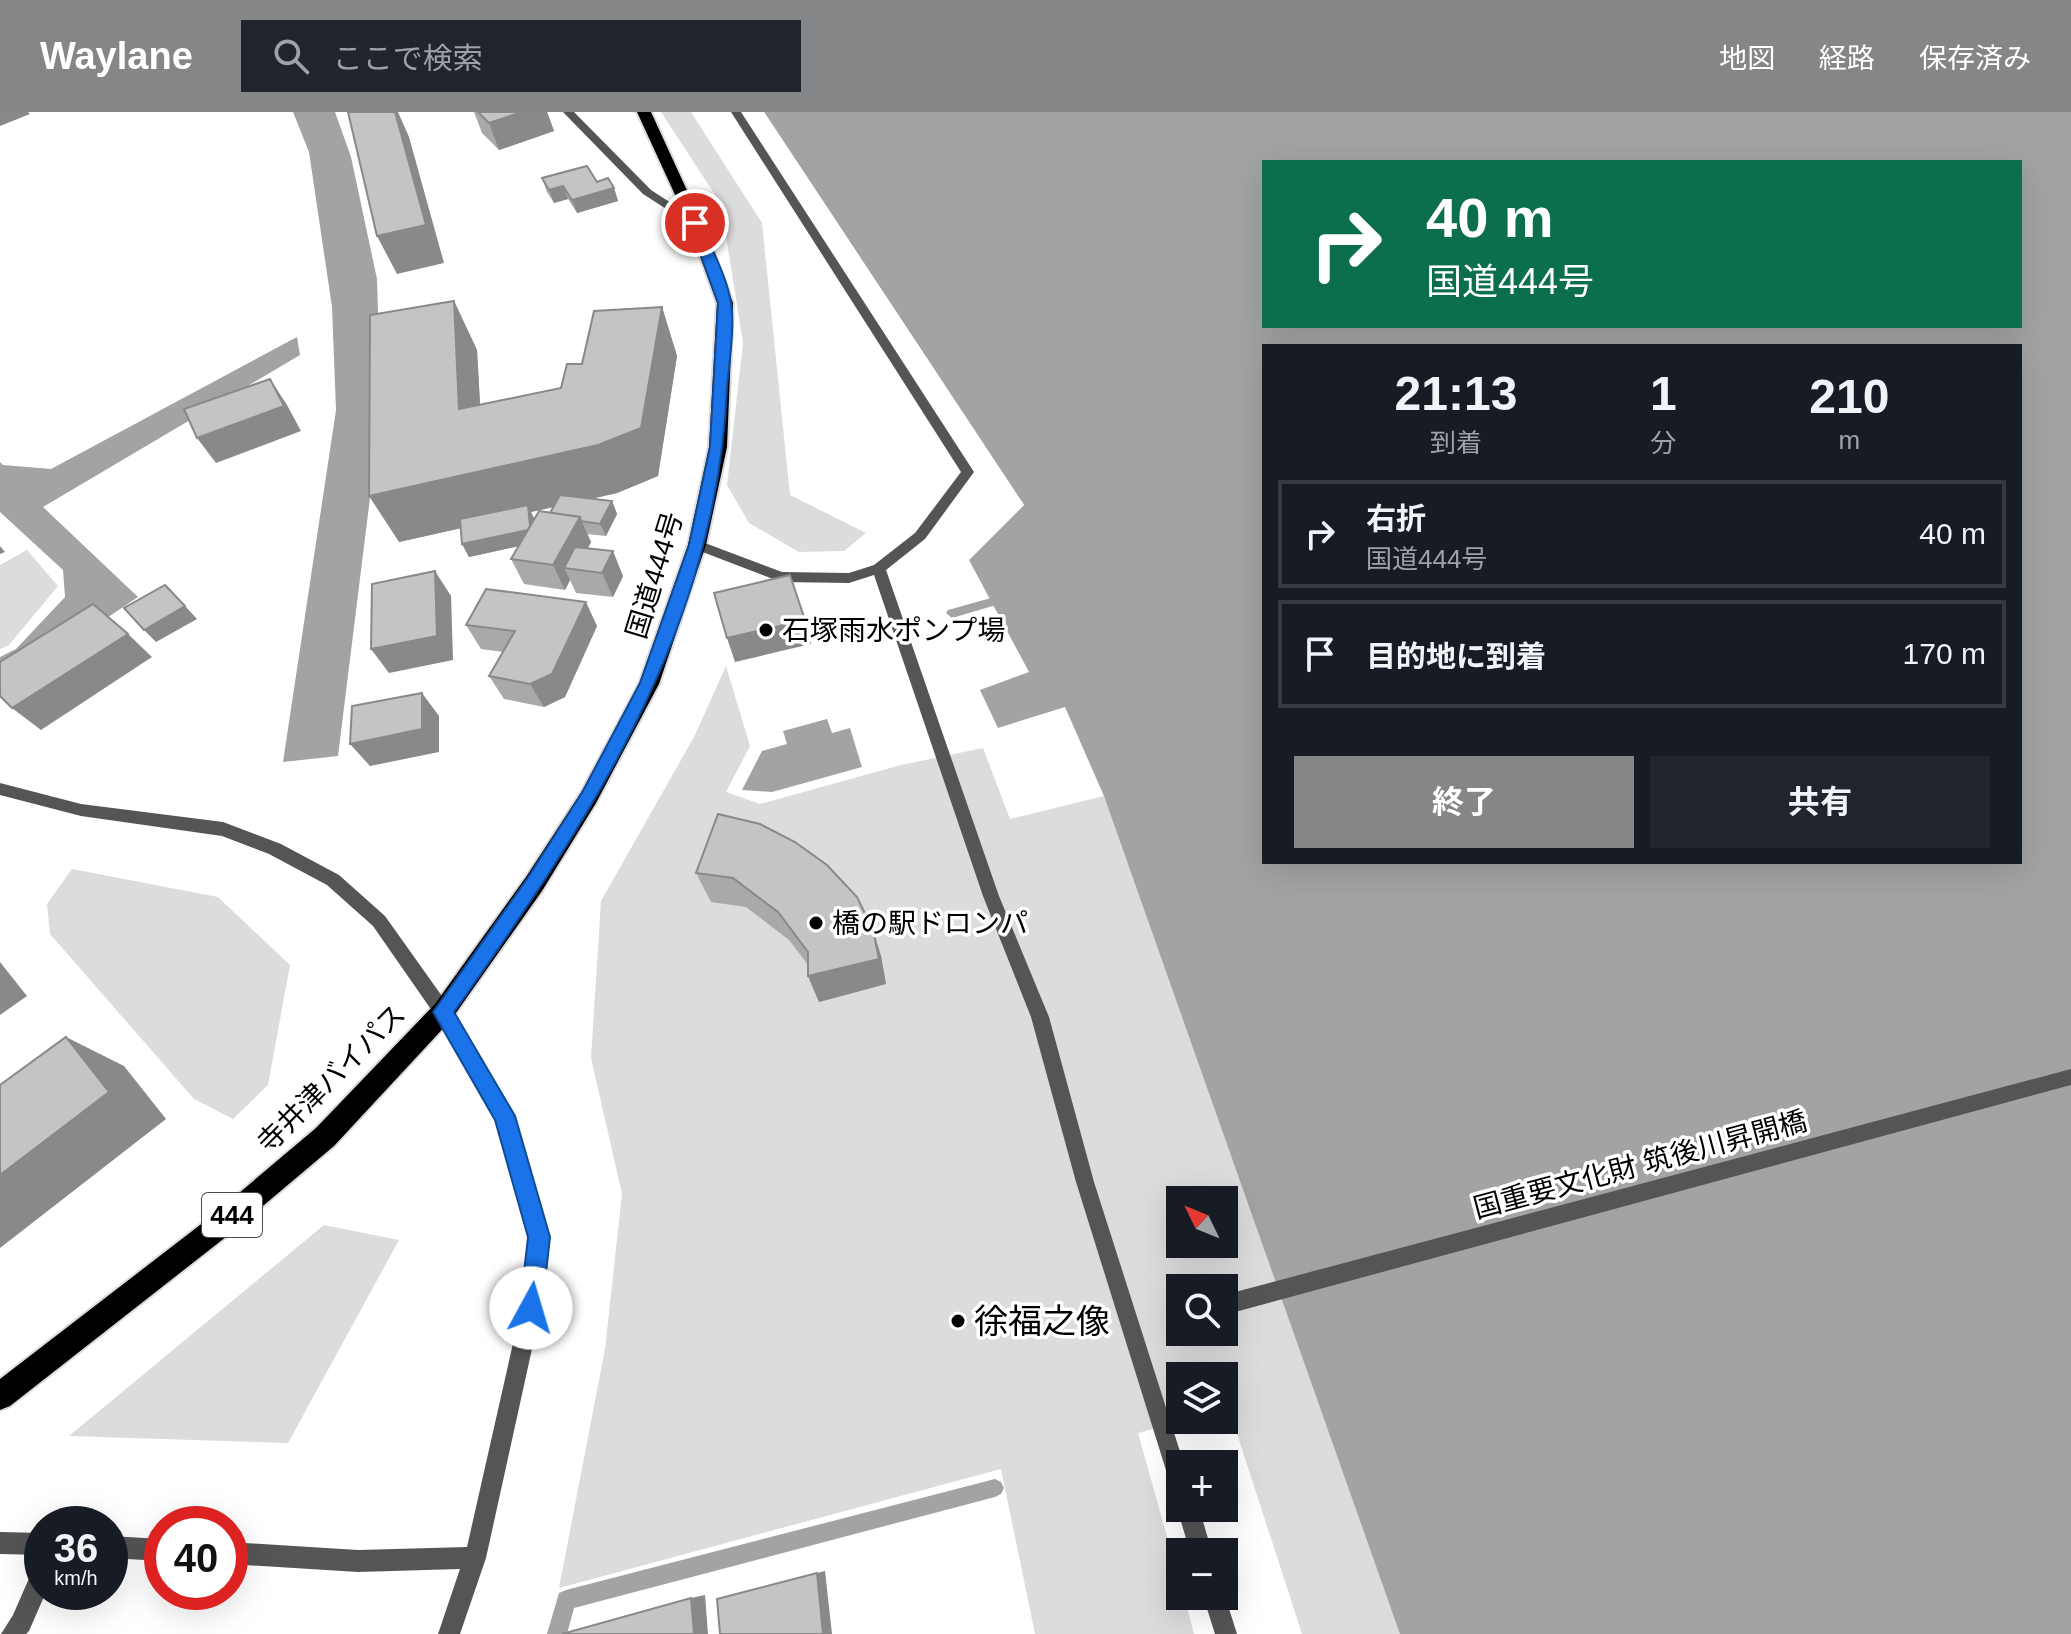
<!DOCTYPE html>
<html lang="ja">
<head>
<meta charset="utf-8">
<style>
	:root { --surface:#171b24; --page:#20242c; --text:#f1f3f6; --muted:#9ea1a6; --line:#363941; --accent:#858687 }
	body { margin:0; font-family:Helvetica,"Noto Sans JP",sans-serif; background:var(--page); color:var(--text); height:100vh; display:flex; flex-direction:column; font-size:30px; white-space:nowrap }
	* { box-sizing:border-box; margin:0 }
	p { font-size:26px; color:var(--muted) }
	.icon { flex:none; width:44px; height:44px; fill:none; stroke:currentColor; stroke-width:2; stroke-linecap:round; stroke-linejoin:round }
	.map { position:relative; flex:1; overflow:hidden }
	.details { position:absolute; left:1262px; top:232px; width:760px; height:520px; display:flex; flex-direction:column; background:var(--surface); border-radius:0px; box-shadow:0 8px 32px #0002 }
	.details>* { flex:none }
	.banner { position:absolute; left:1262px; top:48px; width:760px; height:168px; border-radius:0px; box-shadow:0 8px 32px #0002; background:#0b6e4f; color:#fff; overflow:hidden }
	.needle { width:52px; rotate:313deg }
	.tools { position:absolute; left:1166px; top:1074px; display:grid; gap:16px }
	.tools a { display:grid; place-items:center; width:72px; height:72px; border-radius:0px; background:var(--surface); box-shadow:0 8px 32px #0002; font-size:40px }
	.speed { position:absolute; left:24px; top:1394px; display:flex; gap:16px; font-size:40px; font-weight:700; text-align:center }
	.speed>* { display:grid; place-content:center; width:104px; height:104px; border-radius:50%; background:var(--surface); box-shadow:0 8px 32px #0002; line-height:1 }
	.speed small { font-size:20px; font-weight:400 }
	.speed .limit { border:12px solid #d22; background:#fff; color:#111 }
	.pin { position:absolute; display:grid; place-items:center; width:68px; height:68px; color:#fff; margin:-34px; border:4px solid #fff; border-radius:50%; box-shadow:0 2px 8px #0007 }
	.me { position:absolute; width:88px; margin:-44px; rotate:6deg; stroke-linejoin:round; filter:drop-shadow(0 0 6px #0008) }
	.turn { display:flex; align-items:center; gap:28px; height:168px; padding:0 32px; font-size:36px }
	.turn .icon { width:104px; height:104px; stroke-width:2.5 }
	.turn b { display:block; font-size:56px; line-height:68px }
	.eta { display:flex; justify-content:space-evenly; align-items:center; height:136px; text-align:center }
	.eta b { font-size:48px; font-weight:700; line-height:56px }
	.button { display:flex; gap:16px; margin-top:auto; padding:16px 32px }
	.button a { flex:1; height:92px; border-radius:0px; background:var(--accent); color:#fff; font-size:32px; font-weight:700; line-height:92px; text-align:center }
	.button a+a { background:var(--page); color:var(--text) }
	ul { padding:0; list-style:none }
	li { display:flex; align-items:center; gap:24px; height:108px; margin:0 16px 12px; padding:0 16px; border:4px solid var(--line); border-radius:0px }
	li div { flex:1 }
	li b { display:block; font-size:30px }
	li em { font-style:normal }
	header { display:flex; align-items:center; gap:48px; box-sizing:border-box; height:112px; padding:0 40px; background:var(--accent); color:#fff }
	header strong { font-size:38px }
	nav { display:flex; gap:44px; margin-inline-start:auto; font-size:28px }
	.search { width:560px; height:72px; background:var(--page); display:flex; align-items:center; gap:20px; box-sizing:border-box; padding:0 28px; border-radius:0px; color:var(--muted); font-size:30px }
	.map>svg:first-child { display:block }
	.green { fill:#dcdcdc; fill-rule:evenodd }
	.water { fill:#a3a3a3; fill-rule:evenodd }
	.pier { fill:#fff }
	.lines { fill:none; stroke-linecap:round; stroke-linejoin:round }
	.stream { fill:#a3a3a3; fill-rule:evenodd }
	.trunk-casing { stroke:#dbdbdb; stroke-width:4 }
	.service { fill:#555; fill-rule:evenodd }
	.pedestrian { fill:#555; fill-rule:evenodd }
	.minor { fill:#555; fill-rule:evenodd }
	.tertiary { fill:#555; fill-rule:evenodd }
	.trunk { fill:#000; fill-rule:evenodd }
	.wall { fill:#a9a9a9; fill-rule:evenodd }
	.shaded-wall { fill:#898989 }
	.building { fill:#c4c4c4; stroke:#898989; stroke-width:2 }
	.route { fill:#1a73e8; stroke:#114b97; stroke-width:2 }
	.poi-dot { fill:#000; stroke:#fff; stroke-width:3 }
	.labels { text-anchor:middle; stroke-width:7; stroke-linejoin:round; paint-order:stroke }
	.shield { fill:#fff; stroke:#4c4c4c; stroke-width:2 }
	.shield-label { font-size:26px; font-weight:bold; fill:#000 }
	.street-label { font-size:28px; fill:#000; stroke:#fff }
	.poi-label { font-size:28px; fill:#000; stroke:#fff; text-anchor:start }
	.near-poi-label { font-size:34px; fill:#000; stroke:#fff; text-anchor:start }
</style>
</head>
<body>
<header>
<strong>Waylane</strong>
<div class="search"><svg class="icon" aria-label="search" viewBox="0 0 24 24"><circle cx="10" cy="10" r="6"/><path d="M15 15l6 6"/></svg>ここで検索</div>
<nav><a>地図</a><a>経路</a><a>保存済み</a></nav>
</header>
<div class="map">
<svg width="2071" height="1522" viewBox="0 0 2071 1522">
	<rect width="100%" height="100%" fill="#fff"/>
	<g class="green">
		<polygon points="661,0 691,0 762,111 790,383 866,421 844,439 799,440 749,411 727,373 743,231 721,92"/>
		<polygon points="27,438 58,474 9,533 0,537 0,453"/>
		<path d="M726,554L750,634L726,680L760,692L901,653L983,636L1010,707L1104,684L1498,1522H1302L1229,1297L1224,1298V1264H1180V1308H1185L1138,1321L1180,1471V1484H1184L1194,1522H1035L1001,1357L559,1476L605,1237L622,1082L591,946L601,789L694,625ZM1180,1088H1224V1132H1180ZM1180,1176H1224V1220H1180Z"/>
		<polygon points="72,757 218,785 290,853 268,973 233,1007 194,987 50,822 47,792"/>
		<polygon points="324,1113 399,1128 288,1331 69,1324"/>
	</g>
	<g class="water">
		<polygon points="293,0 335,0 351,45 377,167 381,297 338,644 283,650 336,298 332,195 309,40"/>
		<path d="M764,0H2071V1522H1400L1104,684L1065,595L998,616L980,578L1029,560L969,448L1024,393ZM1264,50H2020V214H1264ZM1264,234H2020V750H1264Z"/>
		<polygon points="297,225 300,243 43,395 138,485 0,578 0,545 16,537 65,485 63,458 0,400 0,350 3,353 51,357"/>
		<polygon points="827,607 832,621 850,616 862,655 772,680 742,678 762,639 787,632 783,619"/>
	</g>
	<polygon class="pier" points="760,0 764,0 1024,393 969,448 967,444 1019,392"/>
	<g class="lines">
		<g class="stream">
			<polygon points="1009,481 1015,485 1013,488 952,506 946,501 948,498"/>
			<polygon points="995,1367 1001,1370 1004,1376 1001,1382 995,1385 574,1496 567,1522 547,1522 559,1481 566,1478"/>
		</g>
		<g class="trunk-casing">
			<polygon id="trunk" points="637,0 651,0 702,111 733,191 727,335 706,433 659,572 596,691 542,779 451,908 334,1034 231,1121 10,1294 0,1298 0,1267 213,1103 316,1016 435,892 526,765 582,679 639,572 688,433 709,335 717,191 688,111"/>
		</g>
		<g class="service">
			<polygon points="731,0 741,0 974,360 925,427 886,458 999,784 1049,905 1094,1070 1184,1352 1180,1352 1180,1381 1173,1378 1170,1371 1076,1070 1031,905 983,784 874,463 849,471 781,470 692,436 690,433 697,428 782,460 849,461 874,453 915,421 961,360"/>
			<polygon points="1180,1390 1180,1396 1199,1396 1212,1440 1190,1440 1177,1396"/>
			<polygon points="1224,1482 1225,1484 1237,1522 1215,1522 1203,1484 1224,1484"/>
		</g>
		<polygon class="pedestrian" points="2071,957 2071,973 1224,1203 1224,1183"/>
		<polygon class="minor" points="42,1452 42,1480 46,1480 29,1519 26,1522 1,1522 13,1503 34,1455"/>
		<g class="tertiary">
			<polygon points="563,0 574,0 651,78 699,109 699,113 691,113 643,82"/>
			<polygon points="0,671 81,692 223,710 281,732 339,763 385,804 449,894 510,998 548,1125 541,1196 486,1446 460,1522 438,1522 460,1457 358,1460 230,1452 230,1430 358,1438 467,1435 521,1196 530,1125 496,1007 437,906 373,814 327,773 269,742 222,724 81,704 0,683"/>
			<polygon points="0,1420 42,1421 42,1443 0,1442"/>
			<polygon points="110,1424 162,1427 162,1449 110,1446"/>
		</g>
		<use href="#trunk" class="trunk"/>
	</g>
	<g class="wall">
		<polygon points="474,0 547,0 554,19 499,38 482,21"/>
		<polygon points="542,66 597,70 614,76 618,89 577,101 568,87 554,91 547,80"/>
		<path d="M454,189L477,238L480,293L561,276L582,252L662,195L677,244L658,364L617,381L591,387L612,389L617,402L606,424L587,422L591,430L588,436L623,464L613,485L576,481L570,468L565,478L524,472L511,447L519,434L469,445L462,432L461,416L399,430ZM553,395L550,401L534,408L531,400Z"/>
		<polygon points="466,513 597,514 565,585 544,595 504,587 489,564 503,540 481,537"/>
		<polygon points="718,702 873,818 881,844 886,872 819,890 808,864 808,853 789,828 746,795 711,790 696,761"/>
	</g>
	<g class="shaded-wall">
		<polygon points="0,0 28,0 30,2 0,14"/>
		<polygon points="395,0 398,0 409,25 444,151 397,162 377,124"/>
		<polygon points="522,0 547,0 554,19 499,38 489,11"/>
		<polygon points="563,74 568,87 554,91 549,78"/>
		<polygon points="614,76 618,89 577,101 572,88"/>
		<polygon points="454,189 477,238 483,345 459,297"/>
		<polygon points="662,195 677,244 658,364 617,381 531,400 534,406 537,430 469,445 462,432 529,401 399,430 369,384 598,333"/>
		<polygon points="270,267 287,293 301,319 216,351 197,326"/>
		<polygon points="612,389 617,402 606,424 600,412"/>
		<polygon points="580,405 591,430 576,458 564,456 570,468 565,478 553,453"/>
		<polygon points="0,434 5,440 0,442"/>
		<polygon points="613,439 623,464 613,485 602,461"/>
		<polygon points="435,459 451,484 453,548 389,561 371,537"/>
		<polygon points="586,490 597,514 565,585 544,595 530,572"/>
		<polygon points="185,494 197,507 156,530 144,518"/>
		<polygon points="805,508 811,532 735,550 727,526"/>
		<polygon points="128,522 152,545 41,618 12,596"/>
		<polygon points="422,581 439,604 439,640 370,654 350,632"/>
		<polygon points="873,818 881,844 886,872 819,890 808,864"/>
		<polygon points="0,850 27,884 0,903"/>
		<polygon points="66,925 124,954 166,1007 0,1136 0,1063"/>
		<polygon points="825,1459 832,1522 823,1522 817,1461"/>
		<polygon points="705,1483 708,1522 694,1522 691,1486"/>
	</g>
	<g class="building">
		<polygon points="348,0 395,0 426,113 377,124"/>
		<polygon points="478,0 522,0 489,11"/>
		<polygon points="587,54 597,70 608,66 614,76 572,88 563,74 549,78 542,66"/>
		<polygon points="454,189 459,297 561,276 567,252 582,252 594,199 662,195 641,316 598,333 369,384 370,203"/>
		<polygon points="270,267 284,294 197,326 184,297"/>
		<polygon points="560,383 612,389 600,412 581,409 580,405 550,401"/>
		<polygon points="528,393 530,414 528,418 462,432 460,407"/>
		<polygon points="539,399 580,405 553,453 511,447"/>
		<polygon points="575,435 613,439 602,461 564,456"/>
		<polygon points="435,459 437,524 371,537 372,472"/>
		<polygon points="790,463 805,508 727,526 714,481"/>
		<polygon points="165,473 185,494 144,518 124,496"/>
		<polygon points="486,477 586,490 552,562 530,572 489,564 515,519 466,513"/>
		<polygon points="93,492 128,522 12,596 0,584 0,550"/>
		<polygon points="422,581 422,617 350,632 352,594"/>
		<polygon points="718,702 760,712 795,730 827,753 857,785 873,818 879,847 808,864 808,840 778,800 733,766 696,761"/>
		<polygon points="66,925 109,980 0,1063 0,973"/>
		<polygon points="817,1461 823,1522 720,1522 717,1487"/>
		<polygon points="691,1486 694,1522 562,1522"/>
	</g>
	<path class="route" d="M691,109L701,111C711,136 727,165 731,191C735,215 729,251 727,276C716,520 590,708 454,900L515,1004L550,1125L542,1196L539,1204L531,1208L523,1204L520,1196L528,1125L495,1008L433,900L527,767L583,679L640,571L689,433L710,335L718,191L689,111Z"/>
	<g class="poi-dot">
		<circle cx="766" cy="518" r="8"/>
		<circle cx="816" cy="811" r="8"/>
		<circle cx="958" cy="1209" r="8"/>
	</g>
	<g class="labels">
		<rect class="shield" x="202" y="1081" width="60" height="44" rx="6"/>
		<g class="shield-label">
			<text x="232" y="1112">444</text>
		</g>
		<g class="street-label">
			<text transform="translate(654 463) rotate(-73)" y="10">国道444号</text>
			<text transform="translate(331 966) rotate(-45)" y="10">寺井津バイパス</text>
			<text transform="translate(1640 1052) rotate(-15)" y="10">国重要文化財 筑後川昇開橋</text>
		</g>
		<g class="poi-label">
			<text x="782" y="528">石塚雨水ポンプ場</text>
			<text x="832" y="821">橋の駅ドロンパ</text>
		</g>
		<g class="near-poi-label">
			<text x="974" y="1221">徐福之像</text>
		</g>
	</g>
</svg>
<div class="tools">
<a><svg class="needle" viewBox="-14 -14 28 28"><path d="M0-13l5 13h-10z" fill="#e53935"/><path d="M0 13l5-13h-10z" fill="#9ea1a6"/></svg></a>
<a><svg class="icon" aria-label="search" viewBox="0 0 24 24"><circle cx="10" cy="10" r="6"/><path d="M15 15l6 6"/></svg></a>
<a><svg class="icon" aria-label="layers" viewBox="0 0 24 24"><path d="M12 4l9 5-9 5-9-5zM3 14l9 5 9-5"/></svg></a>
<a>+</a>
<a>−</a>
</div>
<div class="speed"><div>36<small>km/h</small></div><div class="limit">40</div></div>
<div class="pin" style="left:695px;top:111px;background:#d93025"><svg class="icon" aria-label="arrive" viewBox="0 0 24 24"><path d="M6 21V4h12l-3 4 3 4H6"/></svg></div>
<svg class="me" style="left:531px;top:1196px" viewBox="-20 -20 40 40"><circle r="19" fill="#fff"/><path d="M0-13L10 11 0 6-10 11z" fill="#1a73e8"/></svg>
<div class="banner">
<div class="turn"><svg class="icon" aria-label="right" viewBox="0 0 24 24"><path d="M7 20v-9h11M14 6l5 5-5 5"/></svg><div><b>40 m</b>国道444号</div></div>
</div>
<section class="details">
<div class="eta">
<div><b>21:13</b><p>到着</p></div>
<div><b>1</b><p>分</p></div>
<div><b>210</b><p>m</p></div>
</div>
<ul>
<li><svg class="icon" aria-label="right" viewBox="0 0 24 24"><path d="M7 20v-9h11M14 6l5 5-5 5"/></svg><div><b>右折</b><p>国道444号</p></div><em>40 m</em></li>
<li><svg class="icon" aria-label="arrive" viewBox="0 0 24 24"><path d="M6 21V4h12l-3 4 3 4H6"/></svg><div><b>目的地に到着</b></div><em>170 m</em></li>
</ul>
<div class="button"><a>終了</a><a>共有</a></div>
</section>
</div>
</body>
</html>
